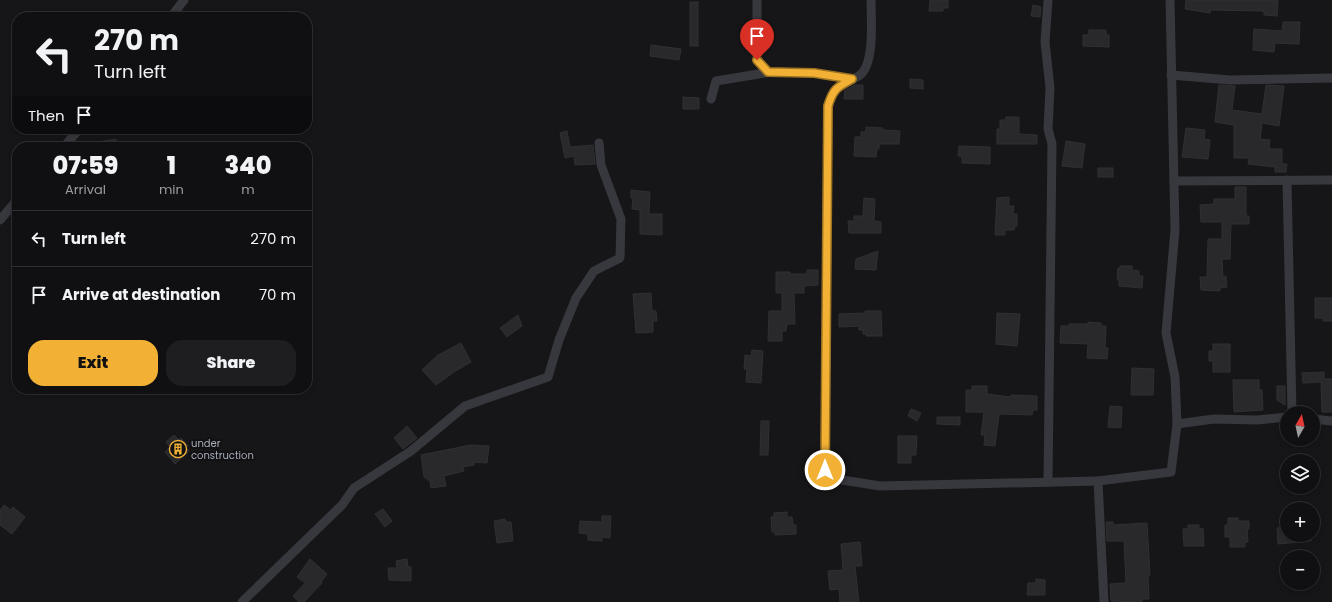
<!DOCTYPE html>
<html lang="en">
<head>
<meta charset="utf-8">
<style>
	:root { --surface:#101012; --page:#1e1e20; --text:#f1f3f6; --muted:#9c9d9f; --line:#303032; --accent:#f2b134 }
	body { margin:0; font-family:Poppins,sans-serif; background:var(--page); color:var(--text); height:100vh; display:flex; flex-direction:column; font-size:15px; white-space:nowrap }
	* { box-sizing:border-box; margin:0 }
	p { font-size:13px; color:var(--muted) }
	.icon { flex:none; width:22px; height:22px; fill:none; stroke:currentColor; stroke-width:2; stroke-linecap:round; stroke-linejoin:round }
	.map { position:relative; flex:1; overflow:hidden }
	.drawer { position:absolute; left:12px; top:142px; width:300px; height:252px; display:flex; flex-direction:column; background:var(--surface); border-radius:16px; box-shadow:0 2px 6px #0003,0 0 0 1px var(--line) }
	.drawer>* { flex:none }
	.banner { position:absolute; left:12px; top:12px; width:300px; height:122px; border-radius:16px; box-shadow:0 2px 6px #0003,0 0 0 1px var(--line); background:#101012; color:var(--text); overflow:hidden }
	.needle { width:26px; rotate:9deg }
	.fabs { position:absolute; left:1280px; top:406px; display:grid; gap:8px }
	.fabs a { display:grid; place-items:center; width:40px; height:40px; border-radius:50%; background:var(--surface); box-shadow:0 2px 6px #0003,0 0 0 1px var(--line); font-size:20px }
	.pin { position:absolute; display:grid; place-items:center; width:34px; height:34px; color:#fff; margin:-41px -17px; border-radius:50% 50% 50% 0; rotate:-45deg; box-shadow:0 0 4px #0007 }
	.pin .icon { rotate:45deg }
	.me { position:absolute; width:44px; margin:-22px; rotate:0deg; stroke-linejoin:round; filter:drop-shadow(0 0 3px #0008) }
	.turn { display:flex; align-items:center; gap:14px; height:84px; padding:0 16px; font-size:18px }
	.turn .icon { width:52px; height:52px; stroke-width:2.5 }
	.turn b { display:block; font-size:28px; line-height:34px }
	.then { display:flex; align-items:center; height:38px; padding:0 16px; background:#0003; gap:8px; font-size:15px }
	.eta { display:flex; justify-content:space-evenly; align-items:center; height:68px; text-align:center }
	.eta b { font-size:24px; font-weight:800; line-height:28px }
	.button { display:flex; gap:8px; margin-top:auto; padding:8px 16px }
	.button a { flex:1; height:46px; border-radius:16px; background:var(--accent); color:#111; font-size:16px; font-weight:800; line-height:46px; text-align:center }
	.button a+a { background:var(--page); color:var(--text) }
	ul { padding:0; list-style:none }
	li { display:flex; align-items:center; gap:12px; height:56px; padding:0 16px; border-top:1px solid var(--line) }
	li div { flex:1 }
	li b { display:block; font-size:15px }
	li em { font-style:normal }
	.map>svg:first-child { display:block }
	.building { fill:#29292c; stroke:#303034 }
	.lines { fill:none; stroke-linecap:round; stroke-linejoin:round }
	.minor { stroke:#37383d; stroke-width:9 }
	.route-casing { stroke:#9d7322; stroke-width:10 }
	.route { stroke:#f2b134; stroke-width:7 }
	.labels { text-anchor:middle; stroke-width:4; stroke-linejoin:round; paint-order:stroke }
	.poi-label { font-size:10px; fill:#a8adb8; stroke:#111113; text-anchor:start }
</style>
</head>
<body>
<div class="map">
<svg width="1332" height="602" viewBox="0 0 1332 602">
	<rect width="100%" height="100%" fill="#161618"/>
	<g class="building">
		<polygon points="930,0 948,0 948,8 943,8 943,11 929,11"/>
		<polygon points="1186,0 1278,0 1277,16 1264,15 1264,11 1211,10 1210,13 1185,9"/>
		<rect x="690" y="2" width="8" height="44"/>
		<polygon points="1033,5 1041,7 1040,17 1031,16"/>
		<polygon points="1283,22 1300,22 1299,44 1275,43 1274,52 1253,50 1254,29 1282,31"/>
		<polygon points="1089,30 1106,30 1106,35 1109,35 1109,47 1083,46 1083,35 1088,35"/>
		<polygon points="651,45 681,49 679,60 650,56"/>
		<polygon points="910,79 923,80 923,89 910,88"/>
		<polygon points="855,85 863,85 863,99 844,99 845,90"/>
		<polygon points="1219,85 1235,86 1232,110 1262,114 1266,85 1284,86 1279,126 1262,123 1260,139 1270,140 1269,149 1282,149 1282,164 1287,164 1286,172 1275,172 1275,167 1248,164 1249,158 1234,158 1234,125 1215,122"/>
		<polygon points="683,97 699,98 699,109 683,109"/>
		<polygon points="1006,117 1019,117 1019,134 1037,135 1037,144 997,144 997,129 1000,129 1000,120 1005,120"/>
		<polygon points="866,127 883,128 882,130 900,131 899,144 879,144 879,149 877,149 876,157 854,156 855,137 861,137 861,132 866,132"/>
		<polygon points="1186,128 1205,130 1204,139 1210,140 1208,159 1182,157"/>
		<polygon points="567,131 570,147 593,145 595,164 575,165 574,156 565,158 560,133"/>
		<polygon points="116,139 117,147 92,147 92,143"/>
		<polygon points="1066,141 1085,144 1082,168 1062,166"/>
		<polygon points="959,146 990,147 990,164 962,163 962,156 958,156"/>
		<rect x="1098" y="168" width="15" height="9"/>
		<polygon points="1235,187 1246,187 1246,216 1249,216 1249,224 1231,224 1230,259 1222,259 1223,277 1226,276 1227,287 1220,288 1220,291 1201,290 1200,277 1207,277 1208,239 1222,239 1222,222 1201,222 1200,205 1214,204 1214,199 1235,199"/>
		<polygon points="631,190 650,192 649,214 662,214 662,235 640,234 640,210 632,209 633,198 631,198"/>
		<polygon points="1009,197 1009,206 1014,206 1013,214 1017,214 1017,226 1015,226 1014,230 1005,230 1005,235 995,235 997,198"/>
		<polygon points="864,198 875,199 874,221 881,222 881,233 849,233 848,221 854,221 854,216 863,216"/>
		<polygon points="878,251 876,270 855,269 856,259"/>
		<polygon points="1120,266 1132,266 1132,270 1139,271 1139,276 1143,276 1142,288 1119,286 1119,279 1117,279 1118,268 1120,269"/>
		<polygon points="807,270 818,270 818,285 804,286 804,293 794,293 795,324 787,324 786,331 782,331 782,341 768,341 769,311 782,311 782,293 776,293 776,272 790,272 790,274 807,274"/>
		<polygon points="651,293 652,311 656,311 657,321 653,321 653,332 636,333 633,294"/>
		<polygon points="1315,298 1332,298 1332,321 1323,321 1323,318 1315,318"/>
		<polygon points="865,311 881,311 882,336 866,336 867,334 863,334 863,330 859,330 859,326 839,327 839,314 865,313"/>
		<polygon points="997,313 1020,314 1017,346 996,344"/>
		<polygon points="518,315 522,326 507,337 500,328"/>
		<polygon points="1088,322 1101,323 1101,326 1106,326 1105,348 1108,348 1107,359 1087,358 1088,344 1060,343 1061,326 1069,326 1069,324 1088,324"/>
		<polygon points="461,343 471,362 454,372 436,385 422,370 438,355"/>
		<polygon points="1213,344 1230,344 1230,372 1213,372 1213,361 1209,361 1209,351 1213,351"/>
		<polygon points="752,350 763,351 761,383 746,382 747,369 744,369 745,355 751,356"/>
		<polygon points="1132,368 1154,369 1153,395 1131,395"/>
		<polygon points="1324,372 1324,379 1332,379 1332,412 1322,412 1321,382 1303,383 1302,373"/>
		<polygon points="1233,380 1259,380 1259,390 1262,390 1263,410 1234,412"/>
		<polygon points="972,386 987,386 987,394 1010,397 1011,395 1037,396 1037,410 1033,410 1032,415 999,414 995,446 984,445 985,435 981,435 984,412 966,412 966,390 972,390"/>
		<polygon points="1277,386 1285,386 1285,405 1277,400"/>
		<polygon points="1110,406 1122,407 1121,428 1108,427"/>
		<polygon points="911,409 921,413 917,421 908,416"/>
		<polygon points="937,417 960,417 960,425 937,424"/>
		<polygon points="761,421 769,421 768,455 760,455"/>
		<polygon points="407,426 417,438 403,449 394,438"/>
		<polygon points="174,435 179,440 181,438 188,446 186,448 189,451 175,464 165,452 170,447 166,442"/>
		<polygon points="898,436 917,436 916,455 911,455 911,463 898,463"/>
		<polygon points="471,445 489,446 487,463 474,462 474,465 463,467 464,471 444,476 446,486 431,488 430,481 424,477 421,455"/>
		<polygon points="4,505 11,510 13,507 25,517 12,534 0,525 0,510"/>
		<polygon points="383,509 392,521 385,527 375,514"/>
		<polygon points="787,512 787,517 792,517 793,525 796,525 796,534 775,535 775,532 772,532 771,517 774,517 774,513"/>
		<polygon points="602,516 611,516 610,538 602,537 602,541 588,540 588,534 579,533 580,521 602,522"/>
		<polygon points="1228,518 1238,518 1238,521 1249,521 1249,529 1247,529 1248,542 1245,542 1245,547 1230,547 1230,537 1225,537 1225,525 1228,525"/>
		<polygon points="505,519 506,522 511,522 513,541 497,543 494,521"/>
		<polygon points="1106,522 1113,522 1113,525 1147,523 1150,575 1148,575 1149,599 1142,599 1142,602 1137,602 1111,601 1110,584 1126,583 1124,541 1107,541"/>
		<polygon points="1188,525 1199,525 1199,529 1203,528 1204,546 1184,546 1183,529 1188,529"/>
		<polygon points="1287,527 1287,535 1311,535 1311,541 1278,544 1277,528"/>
		<polygon points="860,542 862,566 855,566 859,602 840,602 839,589 830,590 828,571 843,570 841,544"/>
		<polygon points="310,559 327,574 321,582 322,583 304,602 299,602 293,596 305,583 297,577"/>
		<polygon points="407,559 408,567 411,567 411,581 389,580 388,568 397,568 396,561"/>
		<polygon points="1036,579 1045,580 1045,595 1027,595 1028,583 1036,583"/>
	</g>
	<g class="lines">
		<g class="minor">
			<polyline points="757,0 757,60 768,72 814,73 852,79"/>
			<path d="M871,0C871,19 875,63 860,75C858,77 854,78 852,80C837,87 833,89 828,106L825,470L836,479L880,486L1098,481"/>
			<polyline points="1048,0 1045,42 1050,88 1048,129 1052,144 1048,482"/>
			<polyline points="1170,0 1175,230 1166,333 1175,377 1177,424"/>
			<polyline points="171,17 184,0"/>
			<polyline points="1171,75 1230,80 1332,78"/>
			<polyline points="711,99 716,81 771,72"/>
			<polyline points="64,147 79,129"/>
			<polyline points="1287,180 1292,413"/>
			<polyline points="1174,181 1332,180"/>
			<polyline points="0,220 17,200"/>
			<polyline points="1313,419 1332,421"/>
			<polyline points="242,602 342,505 354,488 411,451 465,406 548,377 559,340 576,298 594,271 620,258 621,219 601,165 599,143"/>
			<polyline points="1104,602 1098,481 1171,472 1177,424 1214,419 1257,420 1287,417"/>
		</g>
	</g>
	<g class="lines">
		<g class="route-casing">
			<path id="route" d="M757,60L768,72L814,73L852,79C837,87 833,89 828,106L825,470"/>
		</g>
		<use href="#route" class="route"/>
	</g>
	<defs>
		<g id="building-ring" transform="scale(0.9)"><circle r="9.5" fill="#111113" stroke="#f2b134" stroke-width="1.5"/><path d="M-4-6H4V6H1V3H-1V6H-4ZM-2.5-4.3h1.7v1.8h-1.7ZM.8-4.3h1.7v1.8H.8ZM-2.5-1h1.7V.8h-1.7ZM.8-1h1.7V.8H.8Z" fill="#f2b134"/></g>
	</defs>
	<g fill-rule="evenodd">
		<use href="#building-ring" x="178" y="449"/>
	</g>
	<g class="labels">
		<g class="poi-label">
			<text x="191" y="447">under<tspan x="191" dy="12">construction</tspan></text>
		</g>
	</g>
</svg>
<div class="fabs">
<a><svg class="needle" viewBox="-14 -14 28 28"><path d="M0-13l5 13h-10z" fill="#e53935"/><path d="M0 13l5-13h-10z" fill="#9c9d9f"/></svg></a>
<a><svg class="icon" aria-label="layers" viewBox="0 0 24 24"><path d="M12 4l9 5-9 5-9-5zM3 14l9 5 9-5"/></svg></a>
<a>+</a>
<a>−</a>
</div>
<div class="pin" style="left:757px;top:60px;background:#d93025"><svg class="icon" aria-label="arrive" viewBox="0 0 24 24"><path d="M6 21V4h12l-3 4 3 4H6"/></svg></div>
<svg class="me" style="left:825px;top:470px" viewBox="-20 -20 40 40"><circle r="17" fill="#f2b134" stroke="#fff" stroke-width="3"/><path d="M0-11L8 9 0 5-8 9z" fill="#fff"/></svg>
<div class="banner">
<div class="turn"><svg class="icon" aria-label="left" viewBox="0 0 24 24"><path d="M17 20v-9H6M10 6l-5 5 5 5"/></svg><div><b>270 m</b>Turn left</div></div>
<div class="then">Then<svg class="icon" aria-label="arrive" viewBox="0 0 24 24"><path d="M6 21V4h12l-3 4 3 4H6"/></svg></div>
</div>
<section class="drawer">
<div class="eta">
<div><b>07:59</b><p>Arrival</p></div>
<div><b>1</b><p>min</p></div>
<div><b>340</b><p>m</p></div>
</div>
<ul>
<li><svg class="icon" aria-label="left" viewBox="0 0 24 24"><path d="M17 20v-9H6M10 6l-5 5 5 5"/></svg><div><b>Turn left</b></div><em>270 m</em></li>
<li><svg class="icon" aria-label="arrive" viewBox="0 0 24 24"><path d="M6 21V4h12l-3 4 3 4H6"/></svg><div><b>Arrive at destination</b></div><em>70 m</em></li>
</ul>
<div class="button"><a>Exit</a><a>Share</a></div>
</section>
</div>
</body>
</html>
